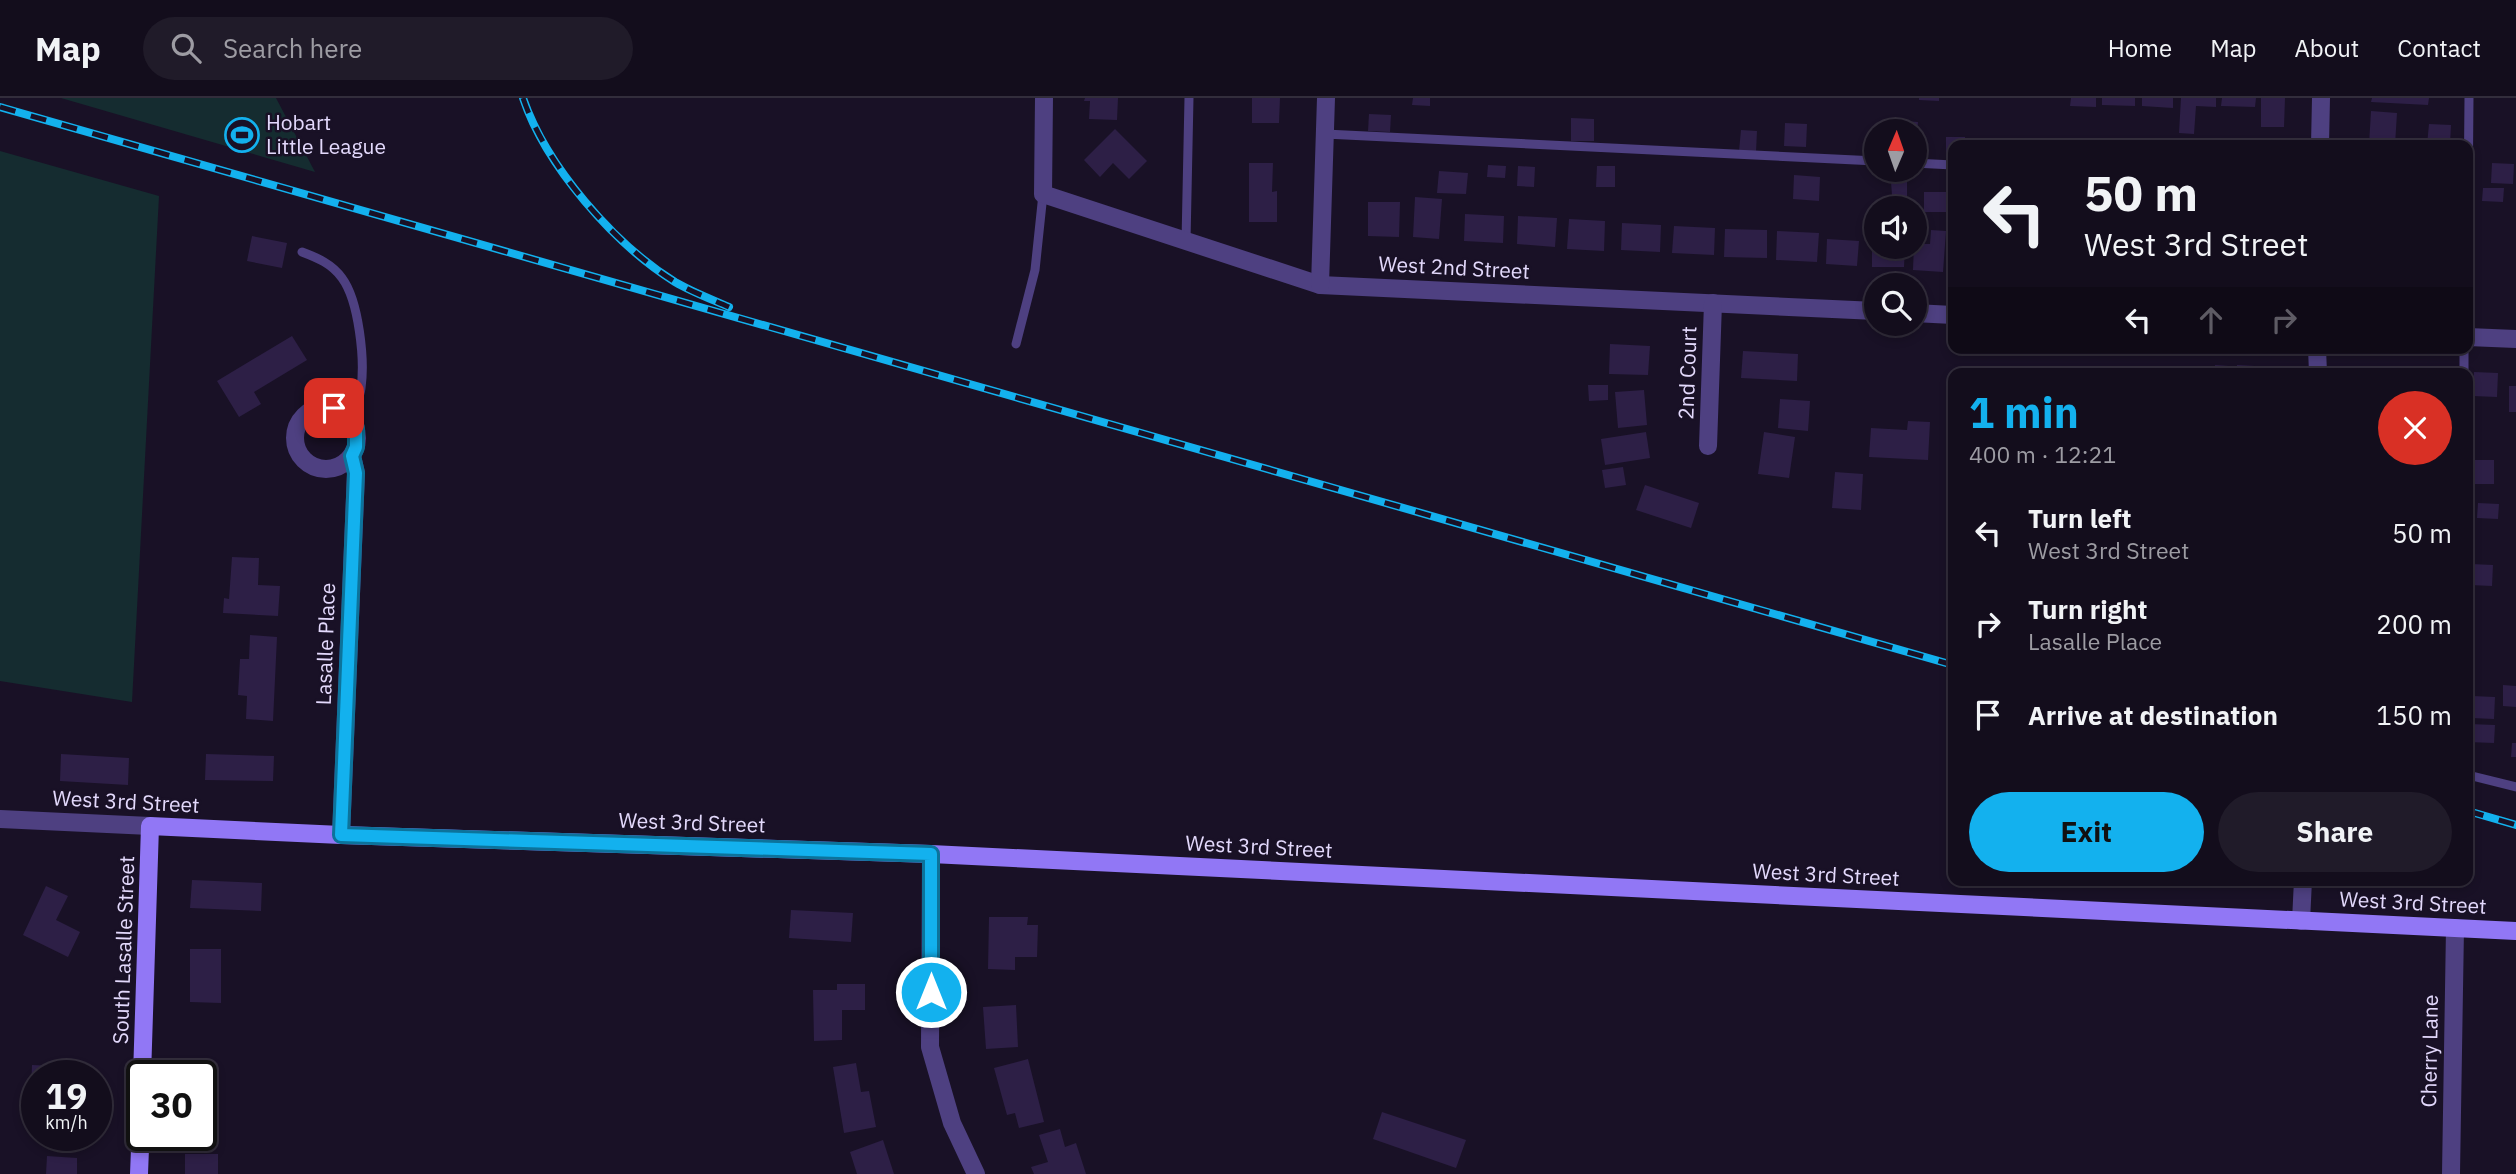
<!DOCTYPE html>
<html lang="en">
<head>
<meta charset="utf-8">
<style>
	:root { --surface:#130d1c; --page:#201b29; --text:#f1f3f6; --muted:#9d9ca3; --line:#322d3b; --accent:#13b1ee }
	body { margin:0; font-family:"IBM Plex Sans",sans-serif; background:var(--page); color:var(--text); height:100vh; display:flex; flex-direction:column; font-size:26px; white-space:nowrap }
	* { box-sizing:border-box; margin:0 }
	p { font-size:23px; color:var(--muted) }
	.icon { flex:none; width:38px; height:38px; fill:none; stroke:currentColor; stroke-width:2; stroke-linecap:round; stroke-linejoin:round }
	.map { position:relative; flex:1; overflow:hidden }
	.details { position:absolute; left:1948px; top:270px; width:525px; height:518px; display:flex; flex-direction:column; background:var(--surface); border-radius:14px; box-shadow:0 4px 10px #0003,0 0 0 2px var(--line) }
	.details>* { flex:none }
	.guide { position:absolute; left:1948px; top:42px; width:525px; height:214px; border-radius:14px; box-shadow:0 4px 10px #0003,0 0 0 2px var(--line); background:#130d1c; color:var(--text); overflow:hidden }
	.needle { width:46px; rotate:2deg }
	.controls { position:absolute; left:1864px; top:21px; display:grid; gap:14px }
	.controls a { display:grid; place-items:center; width:63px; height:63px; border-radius:50%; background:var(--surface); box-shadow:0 4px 10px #0003,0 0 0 2px var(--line); font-size:35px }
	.speed { position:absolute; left:21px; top:962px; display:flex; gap:14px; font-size:35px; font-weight:700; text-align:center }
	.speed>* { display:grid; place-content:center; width:91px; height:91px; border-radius:50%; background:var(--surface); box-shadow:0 4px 10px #0003,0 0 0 2px var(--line); line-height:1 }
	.speed small { font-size:18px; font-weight:400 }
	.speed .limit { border:4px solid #111; border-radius:10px; background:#fff; color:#111 }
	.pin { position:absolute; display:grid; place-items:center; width:60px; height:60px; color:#fff; margin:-30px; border-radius:14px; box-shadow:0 4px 10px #0006 }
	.me { position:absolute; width:77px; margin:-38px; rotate:0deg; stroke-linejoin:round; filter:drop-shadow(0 0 5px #0008) }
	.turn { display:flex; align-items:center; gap:24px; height:147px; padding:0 21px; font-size:32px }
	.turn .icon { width:91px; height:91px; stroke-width:2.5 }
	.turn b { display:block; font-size:49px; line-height:60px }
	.lanes { display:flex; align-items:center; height:66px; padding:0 21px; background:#0003; justify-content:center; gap:35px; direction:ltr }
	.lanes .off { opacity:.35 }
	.round { display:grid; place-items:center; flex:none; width:74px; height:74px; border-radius:37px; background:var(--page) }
	.summary { display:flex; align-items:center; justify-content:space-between; height:119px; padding:0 21px }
	h1 { font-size:42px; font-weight:700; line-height:52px; color:var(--accent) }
	.button { display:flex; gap:14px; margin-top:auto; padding:14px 21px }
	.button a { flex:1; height:80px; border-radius:42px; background:var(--accent); color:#111; font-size:28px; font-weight:700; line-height:80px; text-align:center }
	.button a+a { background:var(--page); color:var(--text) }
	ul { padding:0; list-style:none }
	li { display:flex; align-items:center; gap:21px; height:91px; padding:0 21px }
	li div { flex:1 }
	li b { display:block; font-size:26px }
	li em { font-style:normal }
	header { display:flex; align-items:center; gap:42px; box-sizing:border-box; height:98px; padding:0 35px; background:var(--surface); border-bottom:2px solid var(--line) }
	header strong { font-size:33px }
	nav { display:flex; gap:38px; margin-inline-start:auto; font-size:24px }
	.search { width:490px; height:63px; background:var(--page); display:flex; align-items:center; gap:18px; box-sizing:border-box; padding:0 24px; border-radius:38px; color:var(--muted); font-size:26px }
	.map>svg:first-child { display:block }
	.green { fill:#152c30 }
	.building { fill:#2d1f46 }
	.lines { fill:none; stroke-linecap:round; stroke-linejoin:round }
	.lane { stroke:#4e4081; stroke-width:9 }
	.street { stroke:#4e4081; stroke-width:18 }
	.secondary { stroke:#9177f5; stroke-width:18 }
	.rail-casing { stroke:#13b1ee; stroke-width:8 }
	.rail { stroke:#191126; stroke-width:5; stroke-dasharray:16; stroke-linecap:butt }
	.route-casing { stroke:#0c739b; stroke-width:18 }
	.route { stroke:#13b1ee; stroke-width:12 }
	.labels { text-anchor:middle; stroke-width:5; stroke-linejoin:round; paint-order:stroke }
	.poi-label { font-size:21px; fill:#e3d9fc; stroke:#191126; text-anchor:start }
	.street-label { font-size:21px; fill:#e3d9fc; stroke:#191126 }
</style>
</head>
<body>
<header>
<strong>Map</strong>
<div class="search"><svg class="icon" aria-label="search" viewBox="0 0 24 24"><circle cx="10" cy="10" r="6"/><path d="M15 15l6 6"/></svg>Search here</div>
<nav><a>Home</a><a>Map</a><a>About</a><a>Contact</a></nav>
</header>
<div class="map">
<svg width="2516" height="1076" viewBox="0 0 2516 1076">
	<rect width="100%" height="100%" fill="#191126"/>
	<g class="green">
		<polygon points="61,0 276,0 315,74"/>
		<polygon points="0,53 159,98 132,604 0,583"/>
	</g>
	<g class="building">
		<polygon points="1085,0 1118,0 1117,22 1089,21 1090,3 1084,3"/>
		<polygon points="1252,0 1280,0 1279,25 1252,25"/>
		<polygon points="1413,0 1430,0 1430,8 1412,7"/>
		<polygon points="1919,0 1939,0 1939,3 1919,2"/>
		<polygon points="2071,0 2096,0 2096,9 2070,8"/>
		<polygon points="2102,0 2135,0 2135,8 2102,7"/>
		<polygon points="2142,0 2173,0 2173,10 2142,8"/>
		<polygon points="2181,0 2216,0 2216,9 2196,8 2194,36 2179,35"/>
		<polygon points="2222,0 2256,0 2255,9 2221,8"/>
		<polygon points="2261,0 2285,0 2284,29 2261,29"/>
		<polygon points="2372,0 2429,0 2428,7 2371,4"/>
		<polygon points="2371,13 2397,15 2395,47 2369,47"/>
		<polygon points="1369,16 1391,17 1390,34 1368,33"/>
		<polygon points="1571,20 1594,21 1594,43 1571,43"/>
		<polygon points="1904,23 1918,24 1916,45 1914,45 1914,33 1903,33"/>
		<polygon points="1785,25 1807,26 1806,49 1784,48"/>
		<polygon points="2429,26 2451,27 2450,47 2427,47"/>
		<polygon points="1115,31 1147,63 1129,81 1113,65 1100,79 1084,62"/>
		<polygon points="1741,32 1757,33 1756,54 1739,53"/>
		<polygon points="1946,39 1965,39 1965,47 1953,47 1953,60 1946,60"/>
		<polygon points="2002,41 2019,42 2018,47 2002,47"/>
		<polygon points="1249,65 1273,65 1272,94 1277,93 1277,124 1249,124"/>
		<polygon points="2492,65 2514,66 2513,86 2491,85"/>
		<polygon points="1488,67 1506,68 1505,80 1487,79"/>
		<polygon points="1518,68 1535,69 1534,89 1517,88"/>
		<polygon points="1597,68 1615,68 1615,89 1596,89"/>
		<polygon points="1439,73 1468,75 1466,96 1437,95"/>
		<polygon points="1794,77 1820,79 1819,103 1793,101"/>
		<polygon points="1907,82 1907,98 1892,98 1891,83"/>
		<polygon points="2483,90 2504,90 2503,104 2482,103"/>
		<rect x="1924" y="94" width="24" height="20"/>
		<polygon points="1415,99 1442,101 1439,141 1413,139"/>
		<polygon points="1368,104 1400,104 1399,139 1368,138"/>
		<polygon points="1465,116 1504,118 1503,145 1464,143"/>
		<polygon points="1518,118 1557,120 1555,149 1517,146"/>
		<polygon points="1569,121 1605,123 1604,153 1567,151"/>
		<polygon points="1622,125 1661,127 1660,154 1621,152"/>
		<polygon points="1674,128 1715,130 1714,157 1672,155"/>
		<polygon points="1725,131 1767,132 1767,160 1724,159"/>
		<polygon points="1931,132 1946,133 1943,174 1913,172 1914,146 1930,146"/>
		<polygon points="1777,133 1819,135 1817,164 1776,162"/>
		<polygon points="1872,136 1876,136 1876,149 1905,149 1904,169 1872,169"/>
		<polygon points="252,138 287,145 282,170 247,163"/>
		<polygon points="1827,141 1859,143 1857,168 1826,166"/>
		<polygon points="292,238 307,262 254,294 261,306 239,319 217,283"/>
		<polygon points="1610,246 1650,248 1648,277 1609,276"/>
		<polygon points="1743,253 1798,256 1797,283 1741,280"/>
		<polygon points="2215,267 2229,268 2228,275 2215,275"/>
		<polygon points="2237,267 2273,269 2273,275 2237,275"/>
		<polygon points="2105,271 2130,272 2130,275 2105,275"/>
		<polygon points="2474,274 2498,275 2497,299 2473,298"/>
		<polygon points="1588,287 1608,287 1608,302 1589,303"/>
		<rect x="2509" y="288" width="7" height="26"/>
		<polygon points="1644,292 1647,327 1618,330 1615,294"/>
		<polygon points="1780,301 1810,303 1808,333 1778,330"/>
		<polygon points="1908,323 1930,324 1928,362 1869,359 1871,330 1907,332"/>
		<polygon points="1646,334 1650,360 1605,367 1601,341"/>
		<polygon points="1764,334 1795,339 1789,380 1758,376"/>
		<rect x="2472" y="362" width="22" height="24"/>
		<polygon points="1623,369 1626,387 1605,390 1602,372"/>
		<polygon points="1835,374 1863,376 1861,412 1832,410"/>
		<polygon points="1645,387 1699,405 1691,430 1636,412"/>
		<polygon points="2478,405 2499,406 2498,421 2477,420"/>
		<polygon points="232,459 259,460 258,487 280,488 278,518 223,515 224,500 229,501"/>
		<polygon points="2471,466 2493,467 2492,488 2470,487"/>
		<polygon points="250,537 277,539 273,623 246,621 247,598 238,597 240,561 249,561"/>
		<polygon points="2503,587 2516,588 2516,609 2503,608"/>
		<polygon points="2472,598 2495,599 2494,621 2471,620"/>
		<polygon points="2469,626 2495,627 2494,645 2468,644"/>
		<polygon points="2512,645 2516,645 2516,659 2511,659"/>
		<polygon points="61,656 129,660 128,687 60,683"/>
		<polygon points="206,656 274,658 273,683 205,682"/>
		<polygon points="192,782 262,785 261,813 190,810"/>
		<polygon points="46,788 68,798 56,822 80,834 68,859 23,837"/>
		<polygon points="791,812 853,815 851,844 789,840"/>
		<polygon points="989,819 1028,819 1027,827 1038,827 1037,859 1015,859 1015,872 988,871"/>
		<polygon points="190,851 221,851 221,905 190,904"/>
		<polygon points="837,886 865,886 865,912 842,912 842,942 814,943 813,892 837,892"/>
		<polygon points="1016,907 1018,949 986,951 983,909"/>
		<polygon points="1028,961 1044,1024 1019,1030 1015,1015 1007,1017 994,970"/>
		<polygon points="856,965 861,994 869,993 876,1029 844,1035 833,969"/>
		<polygon points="32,967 76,969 76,978 37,978 37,993 31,993"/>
		<polygon points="201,988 212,988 211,1042 186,1041 186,1038 201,1038"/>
		<polygon points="1382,1014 1466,1042 1456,1070 1373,1041"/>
		<polygon points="1060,1031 1065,1049 1076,1045 1086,1076 1034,1076 1031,1069 1048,1064 1039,1037"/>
		<polygon points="883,1042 894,1076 857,1076 850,1054"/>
		<rect x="185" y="1056" width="33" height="20"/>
		<polygon points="47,1058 77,1060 77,1076 46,1076"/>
	</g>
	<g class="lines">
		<g class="lane">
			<polyline points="1325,36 1876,63"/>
			<polyline points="1914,65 1953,67"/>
			<polyline points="2468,113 2469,0"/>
			<polyline points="1186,143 1189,0"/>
			<path d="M302,154C318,160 332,166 342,180C359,203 365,262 361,290C360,300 354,311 351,321"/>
			<polyline points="1016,246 1035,172 1043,96"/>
			<polyline points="2464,275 2464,250"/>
			<polyline points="2468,677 2516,689"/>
		</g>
		<g class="street">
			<polyline points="1044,0 1043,96 1320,187 1876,213"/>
			<polyline points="2320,47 2321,0"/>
			<polyline points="1320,187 1326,0"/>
			<polyline points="1914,215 1953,217"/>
			<polyline points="2468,239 2516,241"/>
			<polyline points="2317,250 2318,275"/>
			<circle cx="326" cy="340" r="31"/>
			<polyline points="1708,348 1713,205"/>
			<polyline points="0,721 150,728"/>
			<polyline points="341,737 356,375 352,358"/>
			<polyline points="931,756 930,949 952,1025 976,1076"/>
			<polyline points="2301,823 2303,782"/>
			<polyline points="2451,1076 2455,830"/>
		</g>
		<g class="secondary">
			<polyline points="142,978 150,728 341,737 931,756 2516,833"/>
			<polyline points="139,1076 142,1000"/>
		</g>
		<g class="rail-casing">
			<g id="rail">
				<path d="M523,0C546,68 614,146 675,184C692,194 711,201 729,209"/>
				<polyline points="0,9 1953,567"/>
				<polyline points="2468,713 2516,727"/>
			</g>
		</g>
		<use href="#rail" class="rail"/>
	</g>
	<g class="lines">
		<g class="route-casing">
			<polyline id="route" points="334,310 344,314 356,330 356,349 352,358 356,375 341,737 931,756 931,894"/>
		</g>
		<use href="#route" class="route"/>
	</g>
	<defs>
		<g id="stadium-ring" transform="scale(1.75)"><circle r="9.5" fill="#191126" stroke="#13b1ee" stroke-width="1.5"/><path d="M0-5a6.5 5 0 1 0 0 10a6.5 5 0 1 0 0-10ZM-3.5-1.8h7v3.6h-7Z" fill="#13b1ee"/></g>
	</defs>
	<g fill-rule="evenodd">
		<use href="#stadium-ring" x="242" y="37"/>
	</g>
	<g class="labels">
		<g class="poi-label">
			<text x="266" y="32">Hobart<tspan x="266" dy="24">Little League</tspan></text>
		</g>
		<g class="street-label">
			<text transform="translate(1454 170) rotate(3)" y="7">West 2nd Street</text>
			<text transform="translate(1688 275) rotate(-88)" y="7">2nd Court</text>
			<text transform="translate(326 546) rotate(-88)" y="7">Lasalle Place</text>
			<text transform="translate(126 704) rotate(3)" y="7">West 3rd Street</text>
			<text transform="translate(692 725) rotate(2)" y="7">West 3rd Street</text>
			<text transform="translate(1259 749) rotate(3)" y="7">West 3rd Street</text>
			<text transform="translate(1826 777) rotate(3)" y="7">West 3rd Street</text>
			<text transform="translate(2413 805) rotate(3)" y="7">West 3rd Street</text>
			<text transform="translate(124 852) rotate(-88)" y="7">South Lasalle Street</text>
			<text transform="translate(2430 953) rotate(-89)" y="7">Cherry Lane</text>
		</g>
	</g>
</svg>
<div class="controls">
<a><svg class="needle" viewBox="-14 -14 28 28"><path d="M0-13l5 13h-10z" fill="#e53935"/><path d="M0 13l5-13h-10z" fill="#9d9ca3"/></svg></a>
<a><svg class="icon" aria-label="sound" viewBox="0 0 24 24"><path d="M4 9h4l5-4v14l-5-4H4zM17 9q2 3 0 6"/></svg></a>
<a><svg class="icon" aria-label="search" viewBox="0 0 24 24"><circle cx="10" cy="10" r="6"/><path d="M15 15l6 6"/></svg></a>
</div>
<div class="speed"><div>19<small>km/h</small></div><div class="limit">30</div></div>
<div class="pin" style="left:334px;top:310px;background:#d93025"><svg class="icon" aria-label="arrive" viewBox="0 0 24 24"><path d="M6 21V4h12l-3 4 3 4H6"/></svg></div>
<svg class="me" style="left:931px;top:894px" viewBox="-20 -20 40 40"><circle r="17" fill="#13b1ee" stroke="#fff" stroke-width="3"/><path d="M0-11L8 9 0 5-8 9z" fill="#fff"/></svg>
<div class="guide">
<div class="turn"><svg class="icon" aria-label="left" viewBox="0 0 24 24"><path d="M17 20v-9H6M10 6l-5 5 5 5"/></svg><div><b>50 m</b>West 3rd Street</div></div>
<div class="lanes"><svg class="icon" aria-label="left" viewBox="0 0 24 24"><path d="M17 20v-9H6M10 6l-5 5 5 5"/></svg><svg class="icon off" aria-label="ahead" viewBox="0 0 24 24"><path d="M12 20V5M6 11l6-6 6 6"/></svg><svg class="icon off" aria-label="right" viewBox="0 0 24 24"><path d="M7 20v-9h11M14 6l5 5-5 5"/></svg></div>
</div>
<section class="details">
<div class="summary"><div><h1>1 min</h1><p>400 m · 12:21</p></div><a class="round" style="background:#d93025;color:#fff"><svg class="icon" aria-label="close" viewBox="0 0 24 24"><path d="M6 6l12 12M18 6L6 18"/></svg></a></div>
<ul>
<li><svg class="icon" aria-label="left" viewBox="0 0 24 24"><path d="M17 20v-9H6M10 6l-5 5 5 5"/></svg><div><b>Turn left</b><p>West 3rd Street</p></div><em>50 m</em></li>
<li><svg class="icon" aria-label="right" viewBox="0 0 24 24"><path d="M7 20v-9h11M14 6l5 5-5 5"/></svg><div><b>Turn right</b><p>Lasalle Place</p></div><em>200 m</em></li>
<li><svg class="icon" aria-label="arrive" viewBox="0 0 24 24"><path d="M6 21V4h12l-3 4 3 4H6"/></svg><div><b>Arrive at destination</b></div><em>150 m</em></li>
</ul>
<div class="button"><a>Exit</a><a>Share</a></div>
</section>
</div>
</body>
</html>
